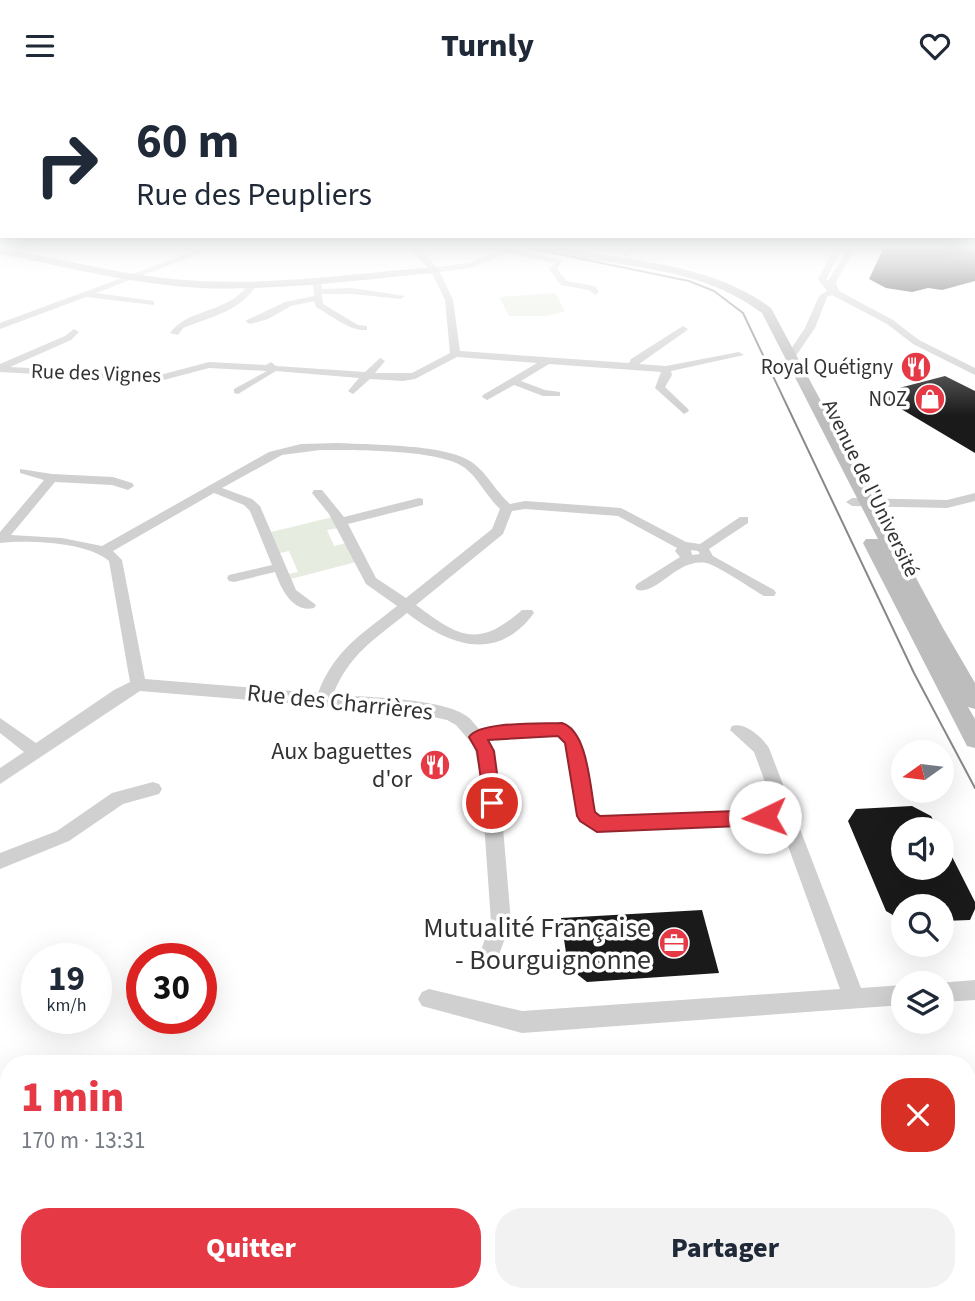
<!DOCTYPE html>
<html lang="fr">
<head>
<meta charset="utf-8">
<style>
	:root { --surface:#fff; --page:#f2f2f3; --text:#1f2937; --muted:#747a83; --accent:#e63946 }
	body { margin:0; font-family:"Source Sans 3",sans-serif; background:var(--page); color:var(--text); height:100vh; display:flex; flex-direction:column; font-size:26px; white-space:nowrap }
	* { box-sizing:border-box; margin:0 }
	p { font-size:23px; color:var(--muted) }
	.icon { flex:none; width:38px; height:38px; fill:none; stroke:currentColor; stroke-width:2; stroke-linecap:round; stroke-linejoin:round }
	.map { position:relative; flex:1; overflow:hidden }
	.panel { position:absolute; left:0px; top:964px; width:976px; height:247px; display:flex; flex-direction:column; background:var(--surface); border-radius:28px 28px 0 0; box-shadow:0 7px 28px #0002 }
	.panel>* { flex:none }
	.hud { position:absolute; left:0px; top:0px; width:976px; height:147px; box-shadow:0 7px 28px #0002; background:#fff; color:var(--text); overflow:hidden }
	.needle { width:46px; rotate:256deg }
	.controls { position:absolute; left:891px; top:649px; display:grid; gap:14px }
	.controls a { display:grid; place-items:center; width:63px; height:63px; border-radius:50%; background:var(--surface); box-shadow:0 7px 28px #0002; font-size:35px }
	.speed { position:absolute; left:21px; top:852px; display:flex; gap:14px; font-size:35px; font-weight:700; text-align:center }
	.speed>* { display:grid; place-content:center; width:91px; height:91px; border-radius:50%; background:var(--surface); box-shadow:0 7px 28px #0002; line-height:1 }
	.speed small { font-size:18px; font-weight:400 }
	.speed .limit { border:10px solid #d22; background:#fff; color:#111 }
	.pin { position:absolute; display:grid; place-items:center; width:60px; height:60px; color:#fff; margin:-30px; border:4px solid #fff; border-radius:50%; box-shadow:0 2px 7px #0007 }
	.me { position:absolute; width:77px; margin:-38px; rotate:267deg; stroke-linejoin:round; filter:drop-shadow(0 0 5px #0008) }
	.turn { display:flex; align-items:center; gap:24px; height:147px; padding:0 21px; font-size:32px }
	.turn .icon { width:91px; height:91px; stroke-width:2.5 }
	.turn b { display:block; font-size:49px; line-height:60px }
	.round { display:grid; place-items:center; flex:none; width:74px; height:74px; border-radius:28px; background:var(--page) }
	.head { display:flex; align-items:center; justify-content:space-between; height:119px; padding:0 21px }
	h1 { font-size:42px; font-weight:800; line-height:52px; color:var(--accent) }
	.button { display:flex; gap:14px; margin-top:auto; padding:14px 21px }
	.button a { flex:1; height:80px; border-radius:28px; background:var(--accent); color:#fff; font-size:28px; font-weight:800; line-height:80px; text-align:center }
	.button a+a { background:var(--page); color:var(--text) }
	header { display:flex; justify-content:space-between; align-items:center; height:91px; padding:0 21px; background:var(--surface); font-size:32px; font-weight:800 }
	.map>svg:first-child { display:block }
	.green { fill:#e6ecdf }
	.building { fill:#1a1a1a }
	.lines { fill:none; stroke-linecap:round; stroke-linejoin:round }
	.street { fill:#d0d0d0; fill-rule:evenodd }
	.secondary { fill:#bdbdbd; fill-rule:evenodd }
	.tram { stroke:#888; stroke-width:2 }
	.route { fill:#e63946; stroke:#96252e; stroke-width:2 }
	.labels { text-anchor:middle; stroke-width:7; stroke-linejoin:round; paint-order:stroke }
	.far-poi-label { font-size:21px; fill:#333; stroke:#fff; text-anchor:end }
	.far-street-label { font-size:21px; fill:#333; stroke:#fff }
	.street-label { font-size:24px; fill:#333; stroke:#fff }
	.poi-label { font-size:24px; fill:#333; stroke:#fff; text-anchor:end }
	.near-poi-label { font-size:28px; fill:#333; stroke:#fff; text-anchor:end }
</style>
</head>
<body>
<header><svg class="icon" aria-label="menu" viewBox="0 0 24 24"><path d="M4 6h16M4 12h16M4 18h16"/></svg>Turnly<svg class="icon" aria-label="heart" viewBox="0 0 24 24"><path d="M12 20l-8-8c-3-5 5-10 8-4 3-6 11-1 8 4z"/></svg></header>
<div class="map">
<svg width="975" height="1210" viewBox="0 0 975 1210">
	<rect width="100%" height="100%" fill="#fff"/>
	<g class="green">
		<polygon points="555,202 565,220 547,225 509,225 499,206"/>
		<polygon points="333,426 338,437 327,439 334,455 346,452 356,471 291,488 289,483 298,481 289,460 280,462 271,441"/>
	</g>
	<g class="building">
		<polygon points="884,156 975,156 975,190 942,199 928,197 912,201 886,197 869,188"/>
		<polygon points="945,285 975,300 975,362 876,303"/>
		<polygon points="912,715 931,725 938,738 903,738 903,777 942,777 942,746 975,811 975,818 970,829 942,830 942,816 903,816 903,830 886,820 848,730 856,718"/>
		<polygon points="702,819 719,882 587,891 568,876 561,827"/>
	</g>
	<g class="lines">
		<g class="street">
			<polygon points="206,156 217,156 96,202 154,210 154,214 86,206 0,238 0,232"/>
			<polygon points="408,156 417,156 437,176 469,172 508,156 516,156 514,159 562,169 557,178 567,190 595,195 599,201 595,204 589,199 561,194 549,178 554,172 506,162 474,176 440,181 453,209 460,260 629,272 631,268 683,235 688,238 686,240 639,273 666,275 739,261 744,264 671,280 672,284 665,296 688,318 689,320 684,323 655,297 661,281 549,273 521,290 545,299 560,301 560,305 543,305 514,294 487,309 482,306 483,304 537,272 457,266 415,288 403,290 370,288 353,303 348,300 359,287 276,280 238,303 234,302 234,298 267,280 209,277 160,290 0,281 0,273 65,245 74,238 79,241 71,249 10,276 160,284 209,271 266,274 271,271 276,275 365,281 380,267 385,270 375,282 412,282 450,262 445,209 431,180"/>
			<polygon points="627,156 635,156 627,166 623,164"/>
			<polygon points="835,156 843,156 826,188 828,190 849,156 857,156 838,187 836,192 839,200 893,229 919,249 975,277 975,284 913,253 887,233 832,204 827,206 815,237 795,266 789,266 787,264 805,237 819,205 827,200 818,188"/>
			<path d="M317,188L321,191L322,198L352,197L405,205L401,208L352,203H322L323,213L358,234L367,235V239C349,240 332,225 316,216L314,210L291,215L268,228L250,233L245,230L285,211L314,205L313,191Z"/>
			<path d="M250,191L257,193C242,220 210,226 183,237L178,244L170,242C189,216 230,223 250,191Z"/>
			<path d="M339,352C371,354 449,353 473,372C488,383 496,401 510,413L525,410L621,417L686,451L700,453L740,426H748V432L709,458L713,465L774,499L776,502L774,505H764C752,498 717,474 706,472C677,467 658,504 637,499L635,496L637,493L680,466L675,460L677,457L618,425L525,418L512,420L503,443L416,514C459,546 478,558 522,519H532L534,522C496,573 449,554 407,522C374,549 349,563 333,604C365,606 444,607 468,626C472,629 475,634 479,638L557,632L572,636L581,650L594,721L600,725L775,718L754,661L730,639L732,635C745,631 762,646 769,657L861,897L903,894V914L522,942L422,915L418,908L422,901L429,898L522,920L840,898L780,733L597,741L580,730L577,725L565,651L561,645L488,648L499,689L511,831L497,869L490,872L483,869L480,862L491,831L481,689L474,655L456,634L447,629L420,623L140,600L0,693V677L24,661L0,642V627L36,652L114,599L130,591L109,470C87,451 28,449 0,452V441L44,389L20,382V378L52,383L113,386L132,392L134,395L128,399L112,394L55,391L11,444L62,447L102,455L269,361L301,353ZM320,359C352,359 441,358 465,377C479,388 487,406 500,418L492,438L406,507L376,487L348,433L423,414V408L419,407L344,426L322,399H314L312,402L329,423L366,493L397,515C362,543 335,558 318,602L145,588L122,469L113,460L214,402L244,414L250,420L272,474L229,484L227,487L229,490L234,491L275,481C281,497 292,522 314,517L316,514L296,499L260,415L252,408L222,397L282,364ZM691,459L698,460L700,463L692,464Z"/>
			<polygon points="975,402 975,410 947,417 852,415 846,411 852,407 947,409"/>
			<polygon points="153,691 159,693 162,698 159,703 123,713 69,750 0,778 0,762 57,740 112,702"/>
			<polygon points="975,889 975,909 942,911 942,892 938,892"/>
		</g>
		<g class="secondary">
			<path d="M539,156H559C632,171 709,171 771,217L943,537L975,592V618L968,616L975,628V657L967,655L863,452L866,448H878L762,222C713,185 656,179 597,169C580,166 553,166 539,156Z"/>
			<path d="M0,157C67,169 132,187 200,190C279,194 357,182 435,176L440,179L435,182C357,189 279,200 200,197C132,193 67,176 0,163Z"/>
		</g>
		<polyline class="tram" points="524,156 689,190 714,200 743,222 914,582 975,697"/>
	</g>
	<linearGradient id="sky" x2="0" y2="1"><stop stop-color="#9ec6ea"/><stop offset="0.48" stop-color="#fff"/><stop offset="1" stop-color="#fff" stop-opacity="0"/></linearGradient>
	<rect width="975" height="325" fill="url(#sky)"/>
	<path class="route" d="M562,632C588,640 590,697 595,721L600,725L765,719L772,721L774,726L772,732L765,734L597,741L580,730L577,725L565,652L558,645L488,649L494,660L501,712L498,718L492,720L485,718L477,660L469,646C480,630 542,633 562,632Z"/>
	<defs>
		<g id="restaurant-disc" transform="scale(1.575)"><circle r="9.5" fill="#e63946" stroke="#fff"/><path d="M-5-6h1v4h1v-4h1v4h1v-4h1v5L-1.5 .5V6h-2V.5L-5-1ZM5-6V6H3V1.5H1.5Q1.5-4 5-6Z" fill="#fff"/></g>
		<g id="shop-disc" transform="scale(1.575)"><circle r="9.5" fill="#e63946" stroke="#fff"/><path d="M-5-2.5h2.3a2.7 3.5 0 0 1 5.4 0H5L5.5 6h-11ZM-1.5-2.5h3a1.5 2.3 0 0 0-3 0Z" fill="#fff"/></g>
		<g id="office-disc" transform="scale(1.575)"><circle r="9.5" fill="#e63946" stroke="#fff"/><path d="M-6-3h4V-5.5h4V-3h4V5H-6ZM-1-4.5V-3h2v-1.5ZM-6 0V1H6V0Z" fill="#fff"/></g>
	</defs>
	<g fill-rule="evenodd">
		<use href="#restaurant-disc" x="916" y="276"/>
		<use href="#shop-disc" x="930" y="308"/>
		<use href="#restaurant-disc" x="435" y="674"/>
		<use href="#office-disc" x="674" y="852"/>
	</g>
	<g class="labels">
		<g class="far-poi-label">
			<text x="893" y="283">Royal Quétigny</text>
			<text x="907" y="315">NOZ</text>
		</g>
		<g class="far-street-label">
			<text transform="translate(96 282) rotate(2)" y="7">Rue des Vignes</text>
			<text transform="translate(871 397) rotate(64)" y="7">Avenue de l'Université</text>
		</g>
		<g class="street-label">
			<text transform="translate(340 611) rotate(6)" y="8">Rue des Charrières</text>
		</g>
		<g class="poi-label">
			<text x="412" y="668">Aux baguettes<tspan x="412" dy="28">d'or</tspan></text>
		</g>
		<g class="near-poi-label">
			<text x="651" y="846">Mutualité Française<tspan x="651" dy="32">- Bourguignonne</tspan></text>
		</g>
	</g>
</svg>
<div class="controls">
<a><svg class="needle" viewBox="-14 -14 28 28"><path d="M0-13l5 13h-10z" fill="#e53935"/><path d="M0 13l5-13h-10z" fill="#747a83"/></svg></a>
<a><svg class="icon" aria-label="sound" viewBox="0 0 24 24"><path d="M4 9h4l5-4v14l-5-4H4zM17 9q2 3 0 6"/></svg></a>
<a><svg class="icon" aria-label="search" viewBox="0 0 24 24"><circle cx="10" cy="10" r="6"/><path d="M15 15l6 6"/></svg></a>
<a><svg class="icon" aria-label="layers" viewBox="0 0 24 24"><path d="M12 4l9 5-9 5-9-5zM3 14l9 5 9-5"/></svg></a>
</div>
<div class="speed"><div>19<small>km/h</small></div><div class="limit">30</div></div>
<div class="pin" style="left:492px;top:712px;background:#d93025"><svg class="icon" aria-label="arrive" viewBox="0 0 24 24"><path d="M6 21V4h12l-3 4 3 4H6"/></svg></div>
<svg class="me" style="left:765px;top:726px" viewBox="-20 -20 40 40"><circle r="19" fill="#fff"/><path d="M0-13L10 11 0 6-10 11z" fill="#e63946"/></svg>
<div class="hud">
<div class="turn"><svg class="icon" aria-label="right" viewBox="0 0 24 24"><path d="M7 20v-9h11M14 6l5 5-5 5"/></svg><div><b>60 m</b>Rue des Peupliers</div></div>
</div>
<section class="panel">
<div class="head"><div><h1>1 min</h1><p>170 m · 13:31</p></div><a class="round" style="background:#d93025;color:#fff"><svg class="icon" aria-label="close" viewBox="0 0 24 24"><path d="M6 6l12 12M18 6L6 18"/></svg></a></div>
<div class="button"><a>Quitter</a><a>Partager</a></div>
</section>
</div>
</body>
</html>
